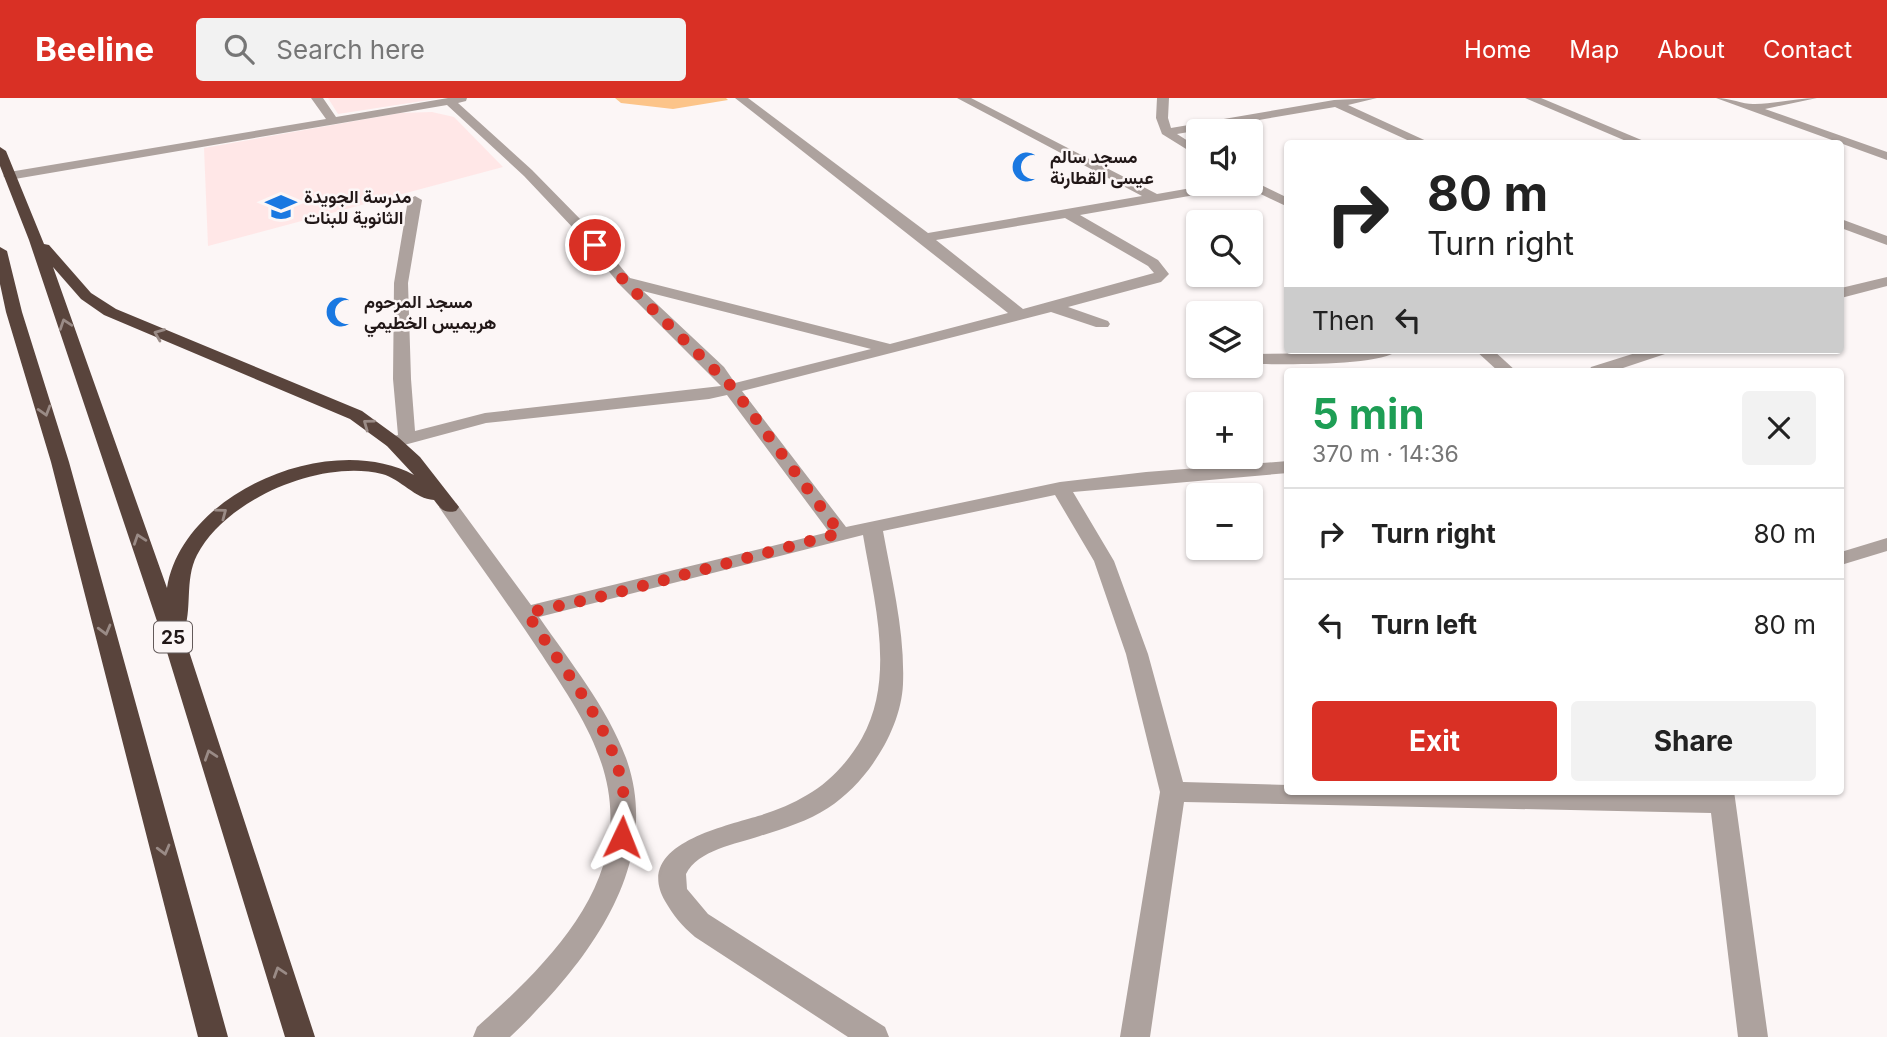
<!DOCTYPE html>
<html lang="en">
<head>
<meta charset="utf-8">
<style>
	:root { --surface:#fff; --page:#f2f2f2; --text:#222; --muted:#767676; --line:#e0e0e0; --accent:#d93025 }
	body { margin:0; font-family:Inter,Vazirmatn,sans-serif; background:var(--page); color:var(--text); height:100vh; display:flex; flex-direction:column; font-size:26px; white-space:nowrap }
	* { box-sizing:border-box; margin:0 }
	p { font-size:23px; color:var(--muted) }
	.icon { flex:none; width:38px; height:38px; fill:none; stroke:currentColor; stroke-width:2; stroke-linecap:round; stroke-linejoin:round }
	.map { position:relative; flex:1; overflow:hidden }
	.drawer { position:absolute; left:1284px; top:270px; width:560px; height:427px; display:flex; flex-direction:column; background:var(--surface); border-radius:7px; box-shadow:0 2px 5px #0004 }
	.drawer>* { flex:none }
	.hud { position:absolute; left:1284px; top:42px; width:560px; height:214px; border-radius:7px; box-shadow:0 2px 5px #0004; background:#fff; color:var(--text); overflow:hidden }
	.controls { position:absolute; left:1186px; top:21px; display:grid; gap:14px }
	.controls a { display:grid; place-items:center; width:77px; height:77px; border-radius:7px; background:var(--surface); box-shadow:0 2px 5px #0004; font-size:35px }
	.pin { position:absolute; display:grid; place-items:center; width:60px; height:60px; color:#fff; margin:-30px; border:4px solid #fff; border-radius:50%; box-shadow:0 2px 7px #0007 }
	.me { position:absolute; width:77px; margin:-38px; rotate:2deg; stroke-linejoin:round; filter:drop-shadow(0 0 5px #0008) }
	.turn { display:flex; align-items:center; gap:24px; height:147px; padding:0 28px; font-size:32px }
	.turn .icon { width:91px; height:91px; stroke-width:2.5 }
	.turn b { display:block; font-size:49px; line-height:60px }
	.then { display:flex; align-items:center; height:66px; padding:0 28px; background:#0003; gap:14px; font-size:26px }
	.round { display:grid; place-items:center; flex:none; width:74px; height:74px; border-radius:7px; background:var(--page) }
	.head { display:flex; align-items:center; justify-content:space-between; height:119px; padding:0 28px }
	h1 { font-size:42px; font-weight:700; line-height:52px; color:#1e9e55 }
	.button { display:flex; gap:14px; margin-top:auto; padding:14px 28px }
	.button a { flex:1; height:80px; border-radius:7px; background:var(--accent); color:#fff; font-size:28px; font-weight:700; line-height:80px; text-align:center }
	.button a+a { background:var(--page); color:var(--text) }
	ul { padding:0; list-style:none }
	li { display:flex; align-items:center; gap:21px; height:91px; padding:0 28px; border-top:2px solid var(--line) }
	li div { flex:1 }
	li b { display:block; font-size:26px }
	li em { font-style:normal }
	header { display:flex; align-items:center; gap:42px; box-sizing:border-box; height:98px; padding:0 35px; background:var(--accent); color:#fff }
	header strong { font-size:33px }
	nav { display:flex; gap:38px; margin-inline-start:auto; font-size:24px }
	.search { width:490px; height:63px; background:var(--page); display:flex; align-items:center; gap:18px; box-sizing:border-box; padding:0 24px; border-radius:7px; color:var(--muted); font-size:26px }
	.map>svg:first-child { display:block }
	.built { fill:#ffe7e7 }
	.green { fill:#fcc489 }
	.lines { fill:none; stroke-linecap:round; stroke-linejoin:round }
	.minor { fill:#ada29e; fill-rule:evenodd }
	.highway { fill:#59443c; fill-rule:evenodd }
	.oneway { stroke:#9a8b86 }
	.route { stroke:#d93025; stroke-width:12; stroke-dasharray:0 21.6 }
	.labels { text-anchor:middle; stroke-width:5; stroke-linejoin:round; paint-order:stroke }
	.far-poi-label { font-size:18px; font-weight:bold; fill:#211717; stroke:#fcf6f6; text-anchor:start }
	.shield { fill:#fcf6f6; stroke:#635a5a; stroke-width:2 }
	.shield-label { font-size:19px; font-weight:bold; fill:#211717 }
</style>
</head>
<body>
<header>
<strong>Beeline</strong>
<div class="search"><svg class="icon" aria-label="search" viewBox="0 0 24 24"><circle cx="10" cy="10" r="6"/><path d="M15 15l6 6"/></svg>Search here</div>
<nav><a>Home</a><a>Map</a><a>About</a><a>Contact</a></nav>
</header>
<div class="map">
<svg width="1887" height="939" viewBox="0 0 1887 939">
	<rect width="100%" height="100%" fill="#fcf6f6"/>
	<g class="built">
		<polygon points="328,0 442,0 338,16"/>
		<polygon points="432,14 454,19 503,69 208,148 204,50 400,15"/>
	</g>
	<polygon class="green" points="615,0 726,0 728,2 673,11 621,5"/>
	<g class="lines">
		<g class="minor">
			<path d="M311,0H323L336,19L448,0H467L466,3L458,5L532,72L585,126L630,180L890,246L1008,215L735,0H748L928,135L1142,98L957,0H971L1157,96L1214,86H1241L1235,90L1080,117L1158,162L1169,176L1161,184L1068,209L1108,223L1110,226L1108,229H1096L1051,214L742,293L846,429L1060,384L1146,374L1288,363V375L1073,394L1114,463L1148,556L1183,684L1288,687V693H1734L1768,939H1738L1711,715L1184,704L1150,939H1120L1160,694L1126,556L1094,463L1055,397L883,433C892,483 905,534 903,586C901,632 867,685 828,710C808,723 783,731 760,738C736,746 698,752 686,776L687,791L708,816L885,929L889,939H848L695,839C682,828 673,817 665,803C633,747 723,729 758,718C775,713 792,706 807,697C830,684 849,663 862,640C896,579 874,503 863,437L539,519C570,564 607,609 626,660C665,768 584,869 510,939H473L477,929C533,879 605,812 610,731C615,664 577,611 542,557C509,507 473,458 439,409L442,405H456L531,507L829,434L727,297L709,301L486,325L393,350L387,348L384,344L387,340L398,337L393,281L394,185L408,102L415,98L422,102L408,185L411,281L415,333L485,315L721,288L620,187L575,132L524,78L447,7L9,82L3,78L9,74L326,21ZM1065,120L1148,168L1154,175L1023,211L936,142ZM643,193L871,251L735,285L724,269Z"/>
			<polygon points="1157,0 1169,0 1168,20 1171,30 1334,2 1377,0 1348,7 1433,46 1416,46 1335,9 1177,36 1199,50 1199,59 1162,36 1156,20"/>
			<polygon points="1525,0 1541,0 1651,46 1633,46"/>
			<path d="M1716,0C1731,0 1745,7 1755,6C1776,6 1795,0 1817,0L1765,11L1887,54V62Z"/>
			<polygon points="1251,82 1288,100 1288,109 1246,89 1245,86 1251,86"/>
			<polygon points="1841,121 1887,138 1887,147 1841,130"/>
			<polygon points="1887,179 1887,188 1841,200 1841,190"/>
			<path d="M1361,252H1398C1382,269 1279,266 1251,266V256L1343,255Z"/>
			<polygon points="1475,252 1493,252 1516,273 1498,273"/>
			<polygon points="1645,252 1670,252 1668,255 1614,273 1589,273 1591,269"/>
			<polygon points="1887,440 1887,453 1841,467 1841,454"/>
		</g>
		<g class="highway">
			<path d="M0,49L6,53L44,146L49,147L91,195L116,211L362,313L399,340L420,359L459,409L456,413C444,416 441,411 434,402C415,401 401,381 382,376C321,361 226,401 197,457C184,482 193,513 183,535L315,939H285L163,541L29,142L0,68ZM53,169L81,201L104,217L350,321L387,348L414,377C331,332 182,394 167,490Z"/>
			<polygon points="0,149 7,153 22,214 69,364 228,939 198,939 51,364 6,214 0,186"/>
		</g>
	</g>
	<defs><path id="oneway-chevron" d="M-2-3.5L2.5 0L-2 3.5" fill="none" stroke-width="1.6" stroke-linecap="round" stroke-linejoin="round" transform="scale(1.75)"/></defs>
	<g class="oneway">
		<use href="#oneway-chevron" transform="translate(65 226) rotate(-109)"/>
		<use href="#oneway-chevron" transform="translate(159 236) rotate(-158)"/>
		<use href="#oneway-chevron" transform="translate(45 313) rotate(73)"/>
		<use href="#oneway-chevron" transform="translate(368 326) rotate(-144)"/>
		<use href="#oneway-chevron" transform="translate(222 415) rotate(-37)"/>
		<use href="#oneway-chevron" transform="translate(139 441) rotate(-109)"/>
		<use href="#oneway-chevron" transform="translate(105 532) rotate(75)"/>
		<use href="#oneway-chevron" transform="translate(210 657) rotate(-108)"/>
		<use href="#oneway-chevron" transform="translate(164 752) rotate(75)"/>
		<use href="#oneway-chevron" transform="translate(279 874) rotate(-108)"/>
	</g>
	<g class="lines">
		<path class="route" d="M595,147L625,184L733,290L840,435L612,496L527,515C562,572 618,632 624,701C625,713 623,727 622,739"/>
	</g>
	<defs>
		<g id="mosque-bare" transform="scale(2.415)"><path d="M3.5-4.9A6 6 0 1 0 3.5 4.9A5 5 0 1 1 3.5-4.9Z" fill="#1a78e1" stroke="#fcf6f6" stroke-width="2.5" paint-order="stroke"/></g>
		<g id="school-bare" transform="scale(2.415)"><path d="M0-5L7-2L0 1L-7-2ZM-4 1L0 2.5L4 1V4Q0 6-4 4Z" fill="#1a78e1" stroke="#fcf6f6" stroke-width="2.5" paint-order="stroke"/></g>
	</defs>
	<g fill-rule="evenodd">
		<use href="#mosque-bare" x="1027" y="69"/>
		<use href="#school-bare" x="281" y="109"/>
		<use href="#mosque-bare" x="341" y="214"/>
	</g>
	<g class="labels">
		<g class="far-poi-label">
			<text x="1050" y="65">مسجد سالم<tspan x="1050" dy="21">عيسى القطارنة</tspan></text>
			<text x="304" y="105">مدرسة الجويدة<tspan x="304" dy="21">الثانوية للبنات</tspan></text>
			<text x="364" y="210">مسجد المرحوم<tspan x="364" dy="21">هريميس الخطيمي</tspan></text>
		</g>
		<rect class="shield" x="154" y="523.5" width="38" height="31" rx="5"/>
		<g class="shield-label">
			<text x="173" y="546">25</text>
		</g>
	</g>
</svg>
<div class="controls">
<a><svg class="icon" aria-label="sound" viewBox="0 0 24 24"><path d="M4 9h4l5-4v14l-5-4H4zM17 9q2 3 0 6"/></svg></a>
<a><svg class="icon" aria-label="search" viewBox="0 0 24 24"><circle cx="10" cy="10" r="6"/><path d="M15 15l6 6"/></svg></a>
<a><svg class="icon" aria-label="layers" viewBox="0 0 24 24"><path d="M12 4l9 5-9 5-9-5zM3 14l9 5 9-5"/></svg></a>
<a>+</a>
<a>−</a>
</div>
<div class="pin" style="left:595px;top:147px;background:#d93025"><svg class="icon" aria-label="arrive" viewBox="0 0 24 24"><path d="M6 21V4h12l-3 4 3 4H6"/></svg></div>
<svg class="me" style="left:622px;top:739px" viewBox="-20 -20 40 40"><path d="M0-17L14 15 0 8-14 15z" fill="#d93025" stroke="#fff" stroke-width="4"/></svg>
<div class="hud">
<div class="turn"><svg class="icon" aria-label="right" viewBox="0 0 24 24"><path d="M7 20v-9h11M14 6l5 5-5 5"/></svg><div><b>80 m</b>Turn right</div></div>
<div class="then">Then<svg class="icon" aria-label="left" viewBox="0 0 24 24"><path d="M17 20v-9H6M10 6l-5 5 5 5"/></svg></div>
</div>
<section class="drawer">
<div class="head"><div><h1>5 min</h1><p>370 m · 14:36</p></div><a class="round"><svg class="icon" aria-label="close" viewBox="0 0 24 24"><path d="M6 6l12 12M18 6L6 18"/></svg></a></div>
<ul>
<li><svg class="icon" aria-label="right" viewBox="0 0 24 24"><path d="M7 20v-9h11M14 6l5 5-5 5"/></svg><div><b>Turn right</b></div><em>80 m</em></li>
<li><svg class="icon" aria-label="left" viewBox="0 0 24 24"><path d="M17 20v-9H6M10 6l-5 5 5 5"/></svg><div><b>Turn left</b></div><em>80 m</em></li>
</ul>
<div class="button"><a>Exit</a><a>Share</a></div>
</section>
</div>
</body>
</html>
